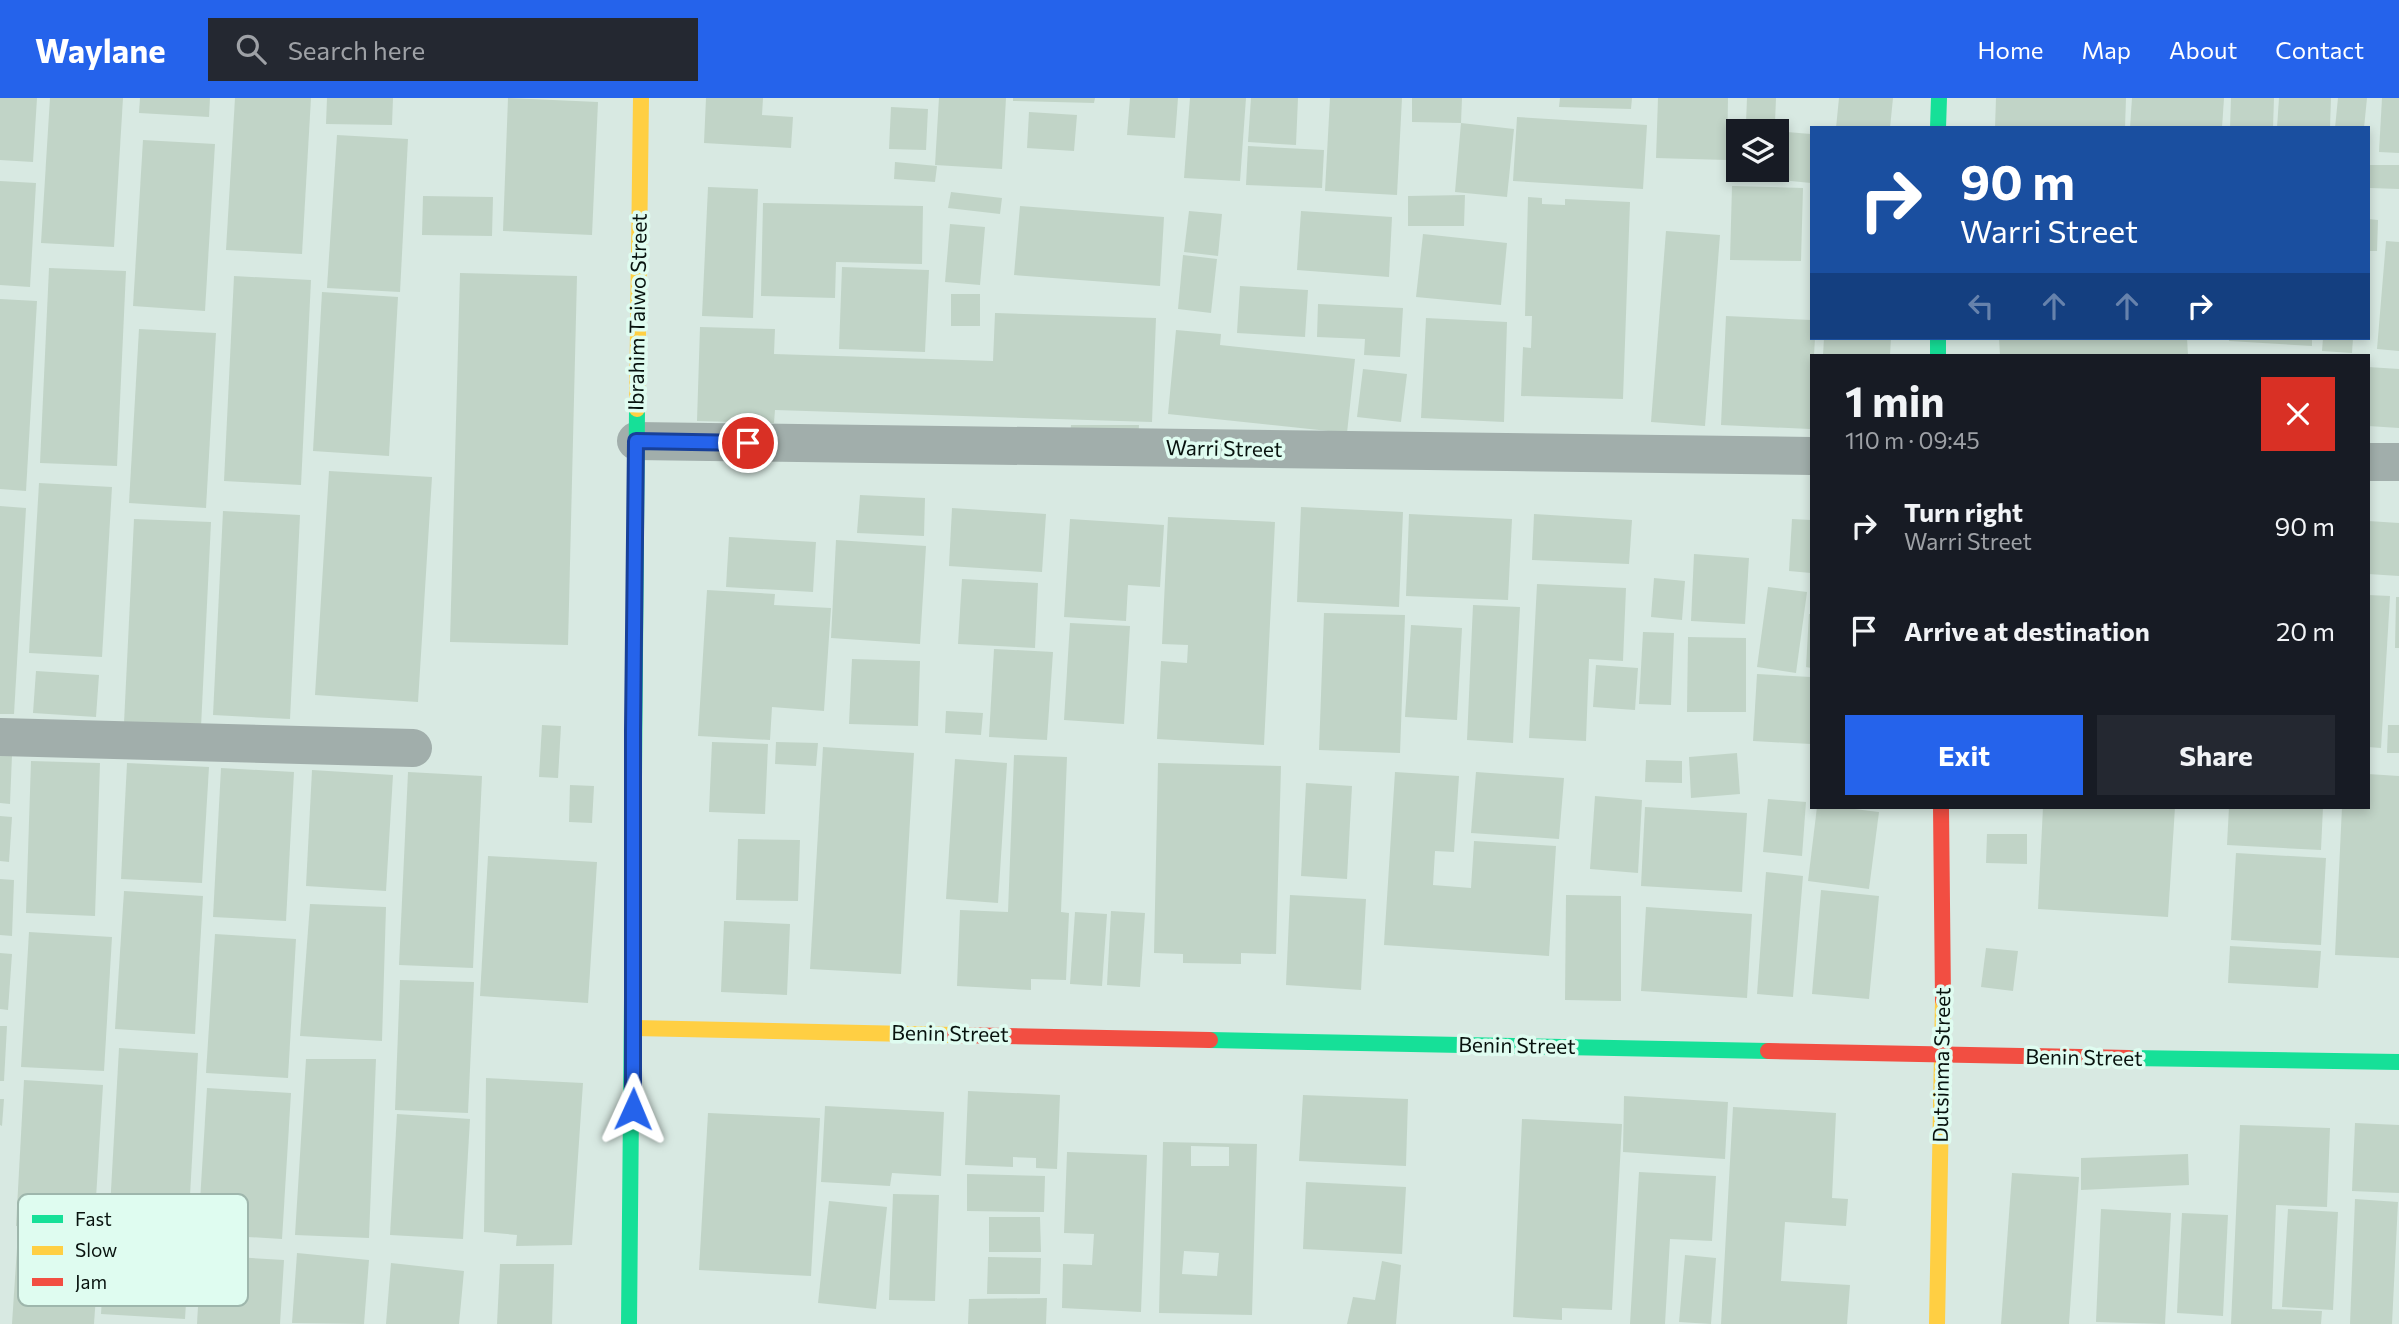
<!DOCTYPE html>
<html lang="en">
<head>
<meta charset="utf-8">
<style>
	:root { --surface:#171b24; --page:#242831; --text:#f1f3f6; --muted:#9ea1a6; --accent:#2563eb }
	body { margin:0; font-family:Commissioner,sans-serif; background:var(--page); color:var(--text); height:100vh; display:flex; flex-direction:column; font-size:26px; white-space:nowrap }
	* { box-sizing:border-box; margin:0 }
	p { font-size:23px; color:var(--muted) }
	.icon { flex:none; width:38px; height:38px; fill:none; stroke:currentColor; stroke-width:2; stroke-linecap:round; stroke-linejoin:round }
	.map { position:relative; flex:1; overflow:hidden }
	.panel { position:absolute; left:1810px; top:256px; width:560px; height:455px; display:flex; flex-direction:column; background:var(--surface); border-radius:0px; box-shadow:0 4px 10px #0003 }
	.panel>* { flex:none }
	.guide { position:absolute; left:1810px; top:28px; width:560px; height:214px; border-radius:0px; box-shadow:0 4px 10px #0003; background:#1a4fa0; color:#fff; overflow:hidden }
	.buttons { position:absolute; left:1726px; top:21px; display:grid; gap:14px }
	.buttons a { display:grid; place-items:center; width:63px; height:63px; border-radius:0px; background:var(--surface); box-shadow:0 4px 10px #0003; font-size:35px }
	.pin { position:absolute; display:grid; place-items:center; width:60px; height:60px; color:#fff; margin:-30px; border:4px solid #fff; border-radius:50%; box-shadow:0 2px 7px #0007 }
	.me { position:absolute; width:77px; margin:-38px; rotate:1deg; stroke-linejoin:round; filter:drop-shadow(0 0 5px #0008) }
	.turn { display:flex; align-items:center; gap:24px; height:147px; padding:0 35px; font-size:32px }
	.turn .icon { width:91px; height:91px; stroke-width:2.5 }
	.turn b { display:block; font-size:49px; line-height:60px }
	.lanes { display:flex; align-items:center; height:66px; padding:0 35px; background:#0003; justify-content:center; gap:35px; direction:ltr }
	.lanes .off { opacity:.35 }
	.round { display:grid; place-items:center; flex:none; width:74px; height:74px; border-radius:0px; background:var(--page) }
	.summary { display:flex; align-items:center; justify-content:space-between; height:119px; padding:0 35px }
	h1 { font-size:42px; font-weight:700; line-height:52px }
	.button { display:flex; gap:14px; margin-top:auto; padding:14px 35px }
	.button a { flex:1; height:80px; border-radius:0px; background:var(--accent); color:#fff; font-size:28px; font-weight:700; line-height:80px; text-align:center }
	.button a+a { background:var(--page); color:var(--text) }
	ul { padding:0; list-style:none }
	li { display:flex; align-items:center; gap:21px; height:105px; padding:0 35px }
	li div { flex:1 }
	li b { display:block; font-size:26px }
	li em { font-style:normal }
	header { display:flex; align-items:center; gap:42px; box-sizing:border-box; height:98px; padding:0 35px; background:var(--accent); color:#fff }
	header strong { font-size:33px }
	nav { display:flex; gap:38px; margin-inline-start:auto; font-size:24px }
	.search { width:490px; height:63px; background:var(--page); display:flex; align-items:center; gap:18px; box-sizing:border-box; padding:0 24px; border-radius:0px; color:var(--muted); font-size:26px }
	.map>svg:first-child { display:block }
	.building { fill:#c1d4c7; fill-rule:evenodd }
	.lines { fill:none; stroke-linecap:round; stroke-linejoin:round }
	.street { stroke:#a1aeab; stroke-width:38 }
	.fast { stroke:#16e098; stroke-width:16 }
	.slow { stroke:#ffcf43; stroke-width:16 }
	.jam { stroke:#f24e42; stroke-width:16 }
	.route-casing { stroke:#184099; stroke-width:18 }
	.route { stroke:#2563eb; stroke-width:12 }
	.labels { text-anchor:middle; stroke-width:7; stroke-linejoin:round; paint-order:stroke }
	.street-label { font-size:21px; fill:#08120e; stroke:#dffcf0 }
	.key { fill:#dffcf0; stroke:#9eb6ac; stroke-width:2 }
	.key-label { font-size:19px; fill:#08120e }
</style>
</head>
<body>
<header>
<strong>Waylane</strong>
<div class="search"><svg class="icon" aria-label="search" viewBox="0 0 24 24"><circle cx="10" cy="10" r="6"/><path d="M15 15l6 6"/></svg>Search here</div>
<nav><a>Home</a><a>Map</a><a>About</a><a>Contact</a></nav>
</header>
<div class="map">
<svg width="2399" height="1226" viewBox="0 0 2399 1226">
	<rect width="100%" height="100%" fill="#d8e9e2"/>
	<g class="building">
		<polygon points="0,0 37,0 33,64 0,62"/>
		<polygon points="50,0 123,0 114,149 41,145"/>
		<polygon points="140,0 210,0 209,19 139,15"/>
		<polygon points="235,0 311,0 302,156 226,152"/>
		<polygon points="327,0 393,0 392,27 326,26"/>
		<polygon points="508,0 598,4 592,137 503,133"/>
		<polygon points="706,0 763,0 762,17 793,19 791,50 704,45"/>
		<polygon points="939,0 1006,0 1002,71 935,67"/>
		<polygon points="1013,0 1095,0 1094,5 1013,3"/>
		<polygon points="1130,0 1178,0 1175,40 1127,37"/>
		<polygon points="1190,0 1246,0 1240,83 1184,80"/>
		<polygon points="1251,0 1298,0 1296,47 1248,44"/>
		<polygon points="1330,0 1402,0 1397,97 1325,93"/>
		<polygon points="1412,0 1462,0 1461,25 1412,24"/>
		<polygon points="1560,0 1632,0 1631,11 1559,9"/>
		<polygon points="1658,0 1728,0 1727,62 1656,60"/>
		<polygon points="1747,0 1776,0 1775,25 1746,25"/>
		<polygon points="1839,0 1893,0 1890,30 1836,30"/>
		<polygon points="1996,0 2126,0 2125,30 1995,30"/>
		<polygon points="2132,0 2224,0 2222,30 2130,30"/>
		<polygon points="2231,0 2274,0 2273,30 2230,30"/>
		<polygon points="2279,0 2331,0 2330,30 2277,30"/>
		<polygon points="2338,0 2367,0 2364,30 2335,30"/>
		<polygon points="2382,0 2399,0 2399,55 2379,54"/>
		<polygon points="891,9 928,11 926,52 889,51"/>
		<polygon points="1029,14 1077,17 1074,53 1027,50"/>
		<polygon points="1517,19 1647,27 1643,91 1513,83"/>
		<polygon points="1461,25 1514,31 1507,99 1455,94"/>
		<polygon points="1776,33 1811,36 1811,85 1738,78 1738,72 1776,72"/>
		<polygon points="337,37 408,41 400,194 327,190"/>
		<polygon points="143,42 215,46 205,213 133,208"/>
		<polygon points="1248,48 1324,52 1322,90 1246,87"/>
		<polygon points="895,64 937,68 935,84 894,81"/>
		<polygon points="2370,67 2399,67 2399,91 2370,90"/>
		<polygon points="0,83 36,85 30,189 0,187"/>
		<polygon points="1732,88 1803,90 1801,163 1730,162"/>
		<polygon points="708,89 758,91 753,220 702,218"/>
		<polygon points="951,94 1002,100 1000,116 948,110"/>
		<polygon points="1465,97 1464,128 1408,128 1408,98"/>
		<polygon points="423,98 493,99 492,138 422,137"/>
		<polygon points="1528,99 1542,100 1542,106 1565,107 1565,101 1630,104 1623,301 1521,298 1523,249 1531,250 1532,218 1525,218"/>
		<polygon points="763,105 923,108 922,166 836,164 835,200 761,198"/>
		<polygon points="1020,108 1164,119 1160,188 1014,177"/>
		<polygon points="1189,113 1222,116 1218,158 1184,154"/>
		<polygon points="1301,113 1392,119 1389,179 1297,172"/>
		<polygon points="2368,121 2378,122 2377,153 2368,153"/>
		<polygon points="950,126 985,129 980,187 945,184"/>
		<polygon points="1666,133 1720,137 1705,328 1651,324"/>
		<polygon points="1423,136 1507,145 1501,207 1416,199"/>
		<polygon points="2386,143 2399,144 2399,253 2377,251"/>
		<polygon points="1183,157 1217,161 1211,215 1178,211"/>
		<polygon points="842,169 929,172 925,254 839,251"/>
		<polygon points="49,170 126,173 117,368 40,365"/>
		<polygon points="460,175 577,178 568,547 450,544"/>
		<polygon points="234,178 311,182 301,387 224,383"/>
		<polygon points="1240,188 1308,192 1305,239 1237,235"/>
		<polygon points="322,194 398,199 389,358 313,353"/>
		<rect x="951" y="196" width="29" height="32"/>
		<polygon points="0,201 37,203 26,393 0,391"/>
		<polygon points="1318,206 1403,210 1400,259 1364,257 1365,241 1317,239"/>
		<polygon points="995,215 1156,220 1152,324 775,312 774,325 697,323 700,229 775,231 774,256 993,263"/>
		<polygon points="1726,218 1811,222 1811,240 1815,240 1814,257 1811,257 1810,331 1721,327"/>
		<polygon points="1426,220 1507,224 1504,324 1421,320"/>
		<polygon points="139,231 216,235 206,410 129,405"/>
		<polygon points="1176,232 1221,236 1220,247 1355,261 1347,335 1168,316"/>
		<polygon points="1824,240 1891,240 1890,257 1823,257"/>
		<polygon points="1999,240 2187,240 2188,257 2000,257"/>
		<polygon points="2229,240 2312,240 2312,248 2229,243"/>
		<polygon points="2323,240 2353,240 2352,255 2322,253"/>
		<polygon points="2368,269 2399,271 2399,330 2368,328"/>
		<polygon points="1363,271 1407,276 1401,324 1357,319"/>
		<polygon points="1071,327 1139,327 1138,345 1070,344"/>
		<polygon points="329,373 432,379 418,604 315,597"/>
		<polygon points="39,385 112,389 102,559 29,555"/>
		<polygon points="860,397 925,400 924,438 857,435"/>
		<polygon points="0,408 26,410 14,616 0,616"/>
		<polygon points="1301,409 1403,414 1399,509 1297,504"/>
		<polygon points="952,410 1046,416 1042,474 949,468"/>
		<polygon points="223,413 300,417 290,621 213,617"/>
		<polygon points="1409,416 1512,421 1508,502 1406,498"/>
		<polygon points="1534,416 1632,422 1629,466 1532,462"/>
		<polygon points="1168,419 1275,424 1264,647 1157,641 1161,563 1187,565 1188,547 1162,546"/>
		<polygon points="134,421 211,424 201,629 124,625"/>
		<polygon points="1070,421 1164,427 1160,489 1128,487 1126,523 1064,519"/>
		<polygon points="1792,421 1811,422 1811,475 1789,473"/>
		<polygon points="2368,423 2399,425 2399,478 2368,476"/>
		<polygon points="729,439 816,444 813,494 726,489"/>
		<polygon points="836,442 926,448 920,546 831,540"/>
		<polygon points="1694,456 1749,460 1745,526 1691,523"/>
		<polygon points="1654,480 1685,483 1682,522 1651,519"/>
		<polygon points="962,481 1038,485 1035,550 958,546"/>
		<polygon points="1537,486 1626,490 1623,563 1589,561 1586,643 1529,640"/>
		<polygon points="1768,489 1807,494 1796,575 1757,569"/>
		<polygon points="707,492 775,496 774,507 831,510 824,613 772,609 770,642 698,638"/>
		<polygon points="2368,497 2390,498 2381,650 2368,649"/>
		<polygon points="2396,499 2399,499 2399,550 2395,550"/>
		<polygon points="1473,507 1520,509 1513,645 1467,642"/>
		<polygon points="1324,515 1405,517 1400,655 1319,652"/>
		<polygon points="1809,516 1811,516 1811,570 1806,569"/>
		<polygon points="1070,525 1130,528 1124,626 1064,622"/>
		<polygon points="1411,527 1462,530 1457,622 1405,619"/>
		<polygon points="1643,534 1674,535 1671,607 1639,606"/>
		<polygon points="1688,539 1746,540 1746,614 1687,614"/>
		<polygon points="994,551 1053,554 1047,642 989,639"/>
		<polygon points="852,561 920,563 918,628 849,626"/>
		<polygon points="1596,567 1638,570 1635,612 1593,609"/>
		<polygon points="36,573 99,577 96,619 33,615"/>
		<polygon points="1757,576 1811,579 1811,646 1753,643"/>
		<polygon points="946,613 983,615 981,637 945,635"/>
		<polygon points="542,627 561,628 558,680 539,679"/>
		<polygon points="2388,627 2399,627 2399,655 2387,655"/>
		<polygon points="712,644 768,646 765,716 709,714"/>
		<polygon points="776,644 818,645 816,668 775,666"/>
		<polygon points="823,649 914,655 901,876 810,871"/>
		<polygon points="1737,655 1740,696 1691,700 1689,659"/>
		<polygon points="0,656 12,657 10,706 0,705"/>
		<polygon points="1014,657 1067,659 1061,814 1069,815 1066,882 1031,881 1031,892 957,888 960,812 1008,814"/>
		<polygon points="955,661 1007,665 998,805 946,801"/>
		<polygon points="1646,662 1682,663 1682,685 1645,684"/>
		<polygon points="31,663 100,665 95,818 26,815"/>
		<polygon points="127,665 209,669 202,785 121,781"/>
		<polygon points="1158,665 1281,668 1276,856 1241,855 1241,866 1183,865 1183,856 1154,855"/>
		<polygon points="221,670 294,674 286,823 213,819"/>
		<polygon points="312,672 393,677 386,793 306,788"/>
		<polygon points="408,674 482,678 473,870 399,867"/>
		<polygon points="1395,674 1459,678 1454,754 1435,753 1433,787 1471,790 1474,743 1556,748 1549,858 1384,847"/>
		<polygon points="1476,674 1564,680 1559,741 1471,735"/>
		<polygon points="2368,676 2399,678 2399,860 2335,857 2342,709 2368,709"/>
		<polygon points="1306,685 1352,688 1347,781 1301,778"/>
		<polygon points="570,687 594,688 592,725 569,724"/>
		<polygon points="1595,698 1642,702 1638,775 1590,771"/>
		<polygon points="1768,701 1806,704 1802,758 1763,754"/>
		<polygon points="1645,709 1747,715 1742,794 1641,788"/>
		<polygon points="1817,709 1838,709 1879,714 1869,791 1808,783"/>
		<polygon points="2043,709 2175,709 2168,819 2038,811"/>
		<polygon points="2229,709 2323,709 2321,752 2227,747"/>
		<polygon points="0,718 12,719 9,764 0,763"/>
		<polygon points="1987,736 2027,736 2027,766 1986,765"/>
		<polygon points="738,741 800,742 798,803 736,802"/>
		<polygon points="2236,755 2326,760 2321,847 2231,842"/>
		<polygon points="488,758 597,764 588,905 480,898"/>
		<polygon points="1766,774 1803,778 1793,899 1757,896"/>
		<polygon points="0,781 14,782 12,838 0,837"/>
		<polygon points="1821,792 1879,798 1869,901 1812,896"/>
		<polygon points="124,793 203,798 195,936 115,931"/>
		<polygon points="1290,797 1366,801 1361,892 1286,887"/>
		<polygon points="1566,797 1621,798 1621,903 1565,902"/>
		<polygon points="310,806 386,809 382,943 300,938"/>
		<polygon points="1646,809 1752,816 1747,900 1641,893"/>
		<polygon points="1111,813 1145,815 1140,889 1107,887"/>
		<polygon points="1075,814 1107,816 1102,888 1070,886"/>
		<polygon points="724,823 790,826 787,897 721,894"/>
		<polygon points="29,834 112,839 104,973 21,969"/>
		<polygon points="215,836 296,841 288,980 206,975"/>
		<polygon points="2230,848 2321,853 2318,890 2228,885"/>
		<polygon points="1986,850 2018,853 2013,893 1981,889"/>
		<polygon points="0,855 12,856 8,912 0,911"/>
		<polygon points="400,882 474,884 468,1015 395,1012"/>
		<polygon points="0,928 7,928 4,983 0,983"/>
		<polygon points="119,950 198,955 188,1133 109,1128"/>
		<polygon points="306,961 376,961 369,1140 295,1137"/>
		<polygon points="486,980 583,985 572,1147 516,1148 517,1137 484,1134"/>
		<polygon points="24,982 103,987 94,1132 16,1128"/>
		<polygon points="207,990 291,995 282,1141 198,1136"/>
		<polygon points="968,993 1060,997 1057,1071 1036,1070 1036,1060 1013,1059 1013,1069 965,1067"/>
		<polygon points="1303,997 1408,1001 1406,1068 1299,1063"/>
		<polygon points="1624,998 1728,1004 1725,1061 1623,1054"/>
		<polygon points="0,1001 4,1001 2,1028 0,1027"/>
		<polygon points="825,1008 944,1014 941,1078 892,1075 890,1088 821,1084"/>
		<polygon points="1733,1009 1836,1015 1832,1100 1848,1101 1846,1128 1785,1124 1781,1183 1850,1187 1847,1226 1721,1226"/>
		<polygon points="708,1015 820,1020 811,1178 699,1172"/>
		<polygon points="397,1016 470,1021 463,1141 390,1137"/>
		<polygon points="1522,1021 1622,1026 1612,1212 1562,1210 1562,1222 1513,1219"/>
		<polygon points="2355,1025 2399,1027 2399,1095 2352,1093"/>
		<polygon points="2240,1027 2330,1030 2327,1109 2276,1107 2272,1211 2322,1213 2321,1226 2231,1226"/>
		<path d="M1163,1044L1257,1046L1252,1217L1159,1215ZM1191,1048L1229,1049V1068H1191ZM1184,1153L1219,1155L1217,1178L1182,1176Z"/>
		<polygon points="1067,1054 1147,1057 1141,1214 1062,1210 1063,1166 1092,1167 1094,1136 1064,1135"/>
		<polygon points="2188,1056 2189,1087 2081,1092 2081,1060"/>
		<polygon points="1639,1074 1716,1078 1712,1143 1670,1141 1665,1226 1630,1226"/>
		<polygon points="2012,1075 2079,1079 2069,1226 2001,1226"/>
		<polygon points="967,1076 1045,1078 1044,1114 967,1113"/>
		<polygon points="1306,1084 1406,1089 1402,1156 1303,1151"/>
		<polygon points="893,1096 939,1097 935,1203 889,1202"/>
		<polygon points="2355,1101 2398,1104 2392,1226 2350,1226"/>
		<polygon points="829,1103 887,1109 876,1211 818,1205"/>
		<polygon points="2101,1111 2171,1115 2165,1226 2096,1224"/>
		<polygon points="2288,1111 2338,1114 2333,1212 2282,1209"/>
		<polygon points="2182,1115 2228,1117 2223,1218 2177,1215"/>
		<polygon points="989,1119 1040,1119 1041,1154 989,1154"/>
		<polygon points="17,1150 99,1155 94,1226 12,1226"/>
		<polygon points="105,1152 189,1157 185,1221 101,1216"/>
		<polygon points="297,1155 369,1162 364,1226 292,1225"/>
		<polygon points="201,1157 284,1162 280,1226 197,1226"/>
		<polygon points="1685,1157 1716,1160 1711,1226 1679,1224"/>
		<polygon points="988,1159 1041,1160 1040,1196 987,1196"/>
		<polygon points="1382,1163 1401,1167 1396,1226 1347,1226 1353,1199 1375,1202"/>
		<polygon points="391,1165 464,1173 459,1226 386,1226"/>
		<polygon points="500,1166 554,1166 552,1226 497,1226"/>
		<polygon points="1047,1200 1046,1226 968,1226 969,1201"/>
	</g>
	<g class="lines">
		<g class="street">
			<polyline points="636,343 1811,358"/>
			<polyline points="2368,364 2399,364"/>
			<polyline points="0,639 413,650"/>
		</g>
		<g class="fast">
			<polyline points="1938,30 1939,0"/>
			<polyline points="1938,240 1938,257"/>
			<polyline points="1210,942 1768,953"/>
			<polyline points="2129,960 2399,964"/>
			<path d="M629,1226C634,921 633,616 637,311"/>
		</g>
		<g class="slow">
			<polyline points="637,311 641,0"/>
			<polyline points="634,930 954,937"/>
			<polyline points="1937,1226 1943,902"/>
		</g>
		<g class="jam">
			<polyline points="1941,709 1943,902"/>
			<polyline points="954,937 1210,942"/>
			<polyline points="1768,953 2129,960"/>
		</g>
	</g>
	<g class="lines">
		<g class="route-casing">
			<polyline id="route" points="633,1011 633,633 636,343 748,345"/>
		</g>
		<use href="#route" class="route"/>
	</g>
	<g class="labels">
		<g class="street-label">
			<text transform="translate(638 214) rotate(-89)" y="7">Ibrahim Taiwo Street</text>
			<text transform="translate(1224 351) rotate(1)" y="7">Warri Street</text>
			<text transform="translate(950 936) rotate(1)" y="7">Benin Street</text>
			<text transform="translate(1517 948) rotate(1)" y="7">Benin Street</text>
			<text transform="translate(2084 960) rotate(1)" y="7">Benin Street</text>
			<text transform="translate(1942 967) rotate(-89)" y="7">Dutsinma Street</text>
		</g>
	</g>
	<rect x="18" y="1096" width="230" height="112" rx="10" class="key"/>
	<rect x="32" y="1117" width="31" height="8" fill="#16e098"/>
	<rect x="32" y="1148" width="31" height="9" fill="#ffcf43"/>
	<rect x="32" y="1180" width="31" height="8" fill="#f24e42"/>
	<g class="key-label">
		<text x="75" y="1128">Fast</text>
		<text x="75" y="1159">Slow</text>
		<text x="75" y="1191">Jam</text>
	</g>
</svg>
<div class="buttons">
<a><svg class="icon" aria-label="layers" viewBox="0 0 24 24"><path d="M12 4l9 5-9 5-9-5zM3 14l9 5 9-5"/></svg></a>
</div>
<div class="pin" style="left:748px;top:345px;background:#d93025"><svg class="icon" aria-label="arrive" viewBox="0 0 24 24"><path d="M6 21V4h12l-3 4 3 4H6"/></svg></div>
<svg class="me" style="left:633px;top:1011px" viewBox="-20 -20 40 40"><path d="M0-17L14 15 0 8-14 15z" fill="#2563eb" stroke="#fff" stroke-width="4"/></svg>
<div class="guide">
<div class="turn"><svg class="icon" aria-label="right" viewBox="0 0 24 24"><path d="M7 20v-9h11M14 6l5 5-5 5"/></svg><div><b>90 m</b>Warri Street</div></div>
<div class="lanes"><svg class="icon off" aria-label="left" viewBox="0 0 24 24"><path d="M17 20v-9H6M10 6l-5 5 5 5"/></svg><svg class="icon off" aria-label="ahead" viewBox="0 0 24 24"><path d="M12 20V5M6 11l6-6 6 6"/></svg><svg class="icon off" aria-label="ahead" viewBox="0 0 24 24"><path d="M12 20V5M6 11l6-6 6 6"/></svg><svg class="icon" aria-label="right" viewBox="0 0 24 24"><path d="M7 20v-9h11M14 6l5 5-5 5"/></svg></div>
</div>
<section class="panel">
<div class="summary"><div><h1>1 min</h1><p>110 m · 09:45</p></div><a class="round" style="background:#d93025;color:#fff"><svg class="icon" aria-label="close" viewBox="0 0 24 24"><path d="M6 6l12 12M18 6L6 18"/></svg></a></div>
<ul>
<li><svg class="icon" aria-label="right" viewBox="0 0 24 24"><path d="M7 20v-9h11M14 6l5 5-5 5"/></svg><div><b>Turn right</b><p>Warri Street</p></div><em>90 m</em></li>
<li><svg class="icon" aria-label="arrive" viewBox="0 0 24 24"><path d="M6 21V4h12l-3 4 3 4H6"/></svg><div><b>Arrive at destination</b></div><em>20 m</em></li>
</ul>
<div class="button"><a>Exit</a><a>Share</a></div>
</section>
</div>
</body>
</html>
